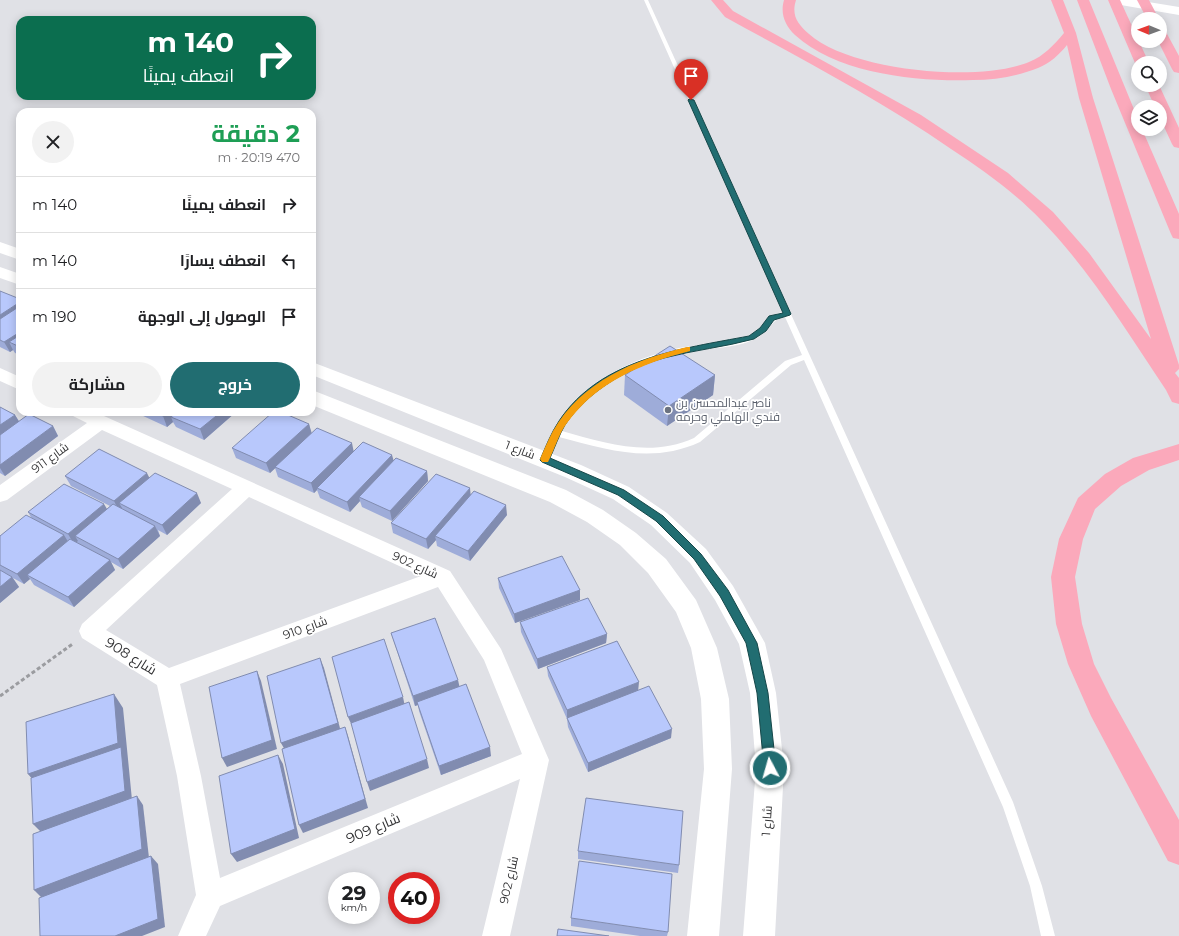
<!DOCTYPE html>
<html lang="ar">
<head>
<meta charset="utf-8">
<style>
	:root { --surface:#fff; --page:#f2f2f2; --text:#202124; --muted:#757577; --line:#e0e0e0; --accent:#216d71 }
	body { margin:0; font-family:Montserrat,Cairo,sans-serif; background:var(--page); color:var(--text); direction:rtl; height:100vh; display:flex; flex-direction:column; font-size:15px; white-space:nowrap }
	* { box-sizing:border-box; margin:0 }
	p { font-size:13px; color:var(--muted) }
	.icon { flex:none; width:22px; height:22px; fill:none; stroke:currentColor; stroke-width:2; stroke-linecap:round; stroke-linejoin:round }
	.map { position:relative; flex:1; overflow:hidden; direction:ltr }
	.panel { position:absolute; left:16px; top:108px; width:300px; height:308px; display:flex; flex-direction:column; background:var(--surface); border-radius:12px; box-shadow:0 2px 10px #0003; direction:rtl }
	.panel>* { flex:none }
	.guide { position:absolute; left:16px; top:16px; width:300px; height:84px; border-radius:12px; box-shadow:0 2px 10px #0003; direction:rtl; background:#0b6e4f; color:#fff; overflow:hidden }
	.needle { width:26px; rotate:271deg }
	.tools { position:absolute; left:1131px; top:12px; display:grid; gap:8px }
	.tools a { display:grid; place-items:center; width:36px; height:36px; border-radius:50%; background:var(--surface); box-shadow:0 2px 10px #0003; font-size:20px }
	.speed { position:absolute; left:328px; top:872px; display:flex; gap:8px; font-size:20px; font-weight:700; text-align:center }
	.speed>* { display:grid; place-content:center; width:52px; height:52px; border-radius:50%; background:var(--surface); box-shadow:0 2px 10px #0003; line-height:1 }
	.speed small { font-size:10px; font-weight:400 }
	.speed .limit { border:6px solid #d22; background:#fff; color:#111 }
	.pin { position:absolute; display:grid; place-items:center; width:34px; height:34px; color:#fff; margin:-41px -17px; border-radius:50% 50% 50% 0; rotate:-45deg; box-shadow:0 0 4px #0007 }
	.pin .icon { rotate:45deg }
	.me { position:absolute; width:44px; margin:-22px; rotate:354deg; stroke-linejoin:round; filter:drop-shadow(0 0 3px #0008) }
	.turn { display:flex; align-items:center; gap:14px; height:84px; padding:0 16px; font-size:18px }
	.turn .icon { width:52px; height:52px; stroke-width:2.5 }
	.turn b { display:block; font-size:28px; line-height:34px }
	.round { display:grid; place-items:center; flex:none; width:42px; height:42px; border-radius:21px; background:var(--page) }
	.head { display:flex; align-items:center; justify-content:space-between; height:68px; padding:0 16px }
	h1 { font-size:24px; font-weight:700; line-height:30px; color:#1e9e55 }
	.action { display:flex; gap:8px; margin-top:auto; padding:8px 16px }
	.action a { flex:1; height:46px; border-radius:24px; background:var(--accent); color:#fff; font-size:16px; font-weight:700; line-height:46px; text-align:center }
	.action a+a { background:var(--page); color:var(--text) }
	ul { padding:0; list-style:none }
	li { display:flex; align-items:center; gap:12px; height:56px; padding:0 16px; border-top:1px solid var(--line) }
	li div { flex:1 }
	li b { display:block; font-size:15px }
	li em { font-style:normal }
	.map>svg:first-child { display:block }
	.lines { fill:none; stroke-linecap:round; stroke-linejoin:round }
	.path { stroke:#9b9ca0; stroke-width:3; stroke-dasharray:4 2.5; stroke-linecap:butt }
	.lane { fill:#fff; fill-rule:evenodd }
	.street { fill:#fff; fill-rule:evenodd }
	.secondary { fill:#fff; fill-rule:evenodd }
	.highway { fill:#fba9bb; fill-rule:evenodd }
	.wall { fill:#9eacd9 }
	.shaded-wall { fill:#818cb0 }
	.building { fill:#b8c8fc; stroke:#818cb0 }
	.route { fill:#216d71; stroke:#154749 }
	.slow { fill:#f59e0b }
	.worship-dot { fill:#6b7280; stroke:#fff; stroke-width:1.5 }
	.labels { text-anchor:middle; stroke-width:3.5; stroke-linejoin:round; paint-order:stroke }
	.worship-label { font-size:12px; fill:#5b616d; stroke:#fff; text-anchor:start }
	.street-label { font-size:12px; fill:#313133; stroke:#fff }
	.near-street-label { font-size:14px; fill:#313133; stroke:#fff }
</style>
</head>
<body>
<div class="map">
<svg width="1179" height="936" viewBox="0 0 1179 936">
	<rect width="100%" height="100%" fill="#e0e1e6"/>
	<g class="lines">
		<polyline class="path" points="0,696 74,643"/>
		<path class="lane" d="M644,0H648L1013,802L1042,886L1055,936H1041L1030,886L1003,807L804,360L791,365L700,442C652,464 608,450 559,437L548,461L545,462L541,459C565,395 613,363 679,348C701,344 724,343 746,337C761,333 765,315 783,312ZM782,317H785L802,355L785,361L694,438C650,458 605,443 562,431C588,387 640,360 690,351C710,348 735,348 753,340C765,335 770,322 782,317Z"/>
		<g class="street">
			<polygon points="0,368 20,377 20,390 0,381"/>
			<path d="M70,412H95L450,571L501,649L549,760L510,936H482L520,779L220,906L206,936H178L196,895L177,776L157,685L82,638L79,631L82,624L232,489L102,430L7,500L0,502V485L87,423L73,416ZM249,497L421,576L169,668L106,630ZM438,587L484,660L522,754L220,878L201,776L180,684Z"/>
		</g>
		<g class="secondary">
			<polygon points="1109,0 1136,0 1179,7 1179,15 1115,4 1111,3"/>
			<polygon points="0,242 20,249 20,260 0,253"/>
			<polygon points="0,267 20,274 20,285 0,278"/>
			<polygon points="312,362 581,465 629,487 667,513 706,549 733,586 765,643 776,693 784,768 775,936 743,936 756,768 750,693 739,644 715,600 690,563 651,525 613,499 565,477 312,375"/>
			<polygon points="312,390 566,490 603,510 636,533 666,559 696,600 717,648 729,699 732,769 719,936 687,936 704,769 701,699 691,648 676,612 648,573 620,545 587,522 550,502 312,405"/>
		</g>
		<g class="highway">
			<path d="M711,0H723L733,11L921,115L1008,173L1053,212L1089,253L1151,339L1079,98L1067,45C1059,55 1050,63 1038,68C1018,76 995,80 973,80C919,82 837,74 795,35C785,25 780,14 784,0H796C791,16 798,24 809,34C850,71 979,83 1029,62C1044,56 1054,45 1064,33L1051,0H1063L1076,33L1093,98L1179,365V369L1175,373L1179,378V404L1172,402L1166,390C1127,332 1090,270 1041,220C1014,192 983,170 951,149C879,99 801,59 725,17Z"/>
			<polygon points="1077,0 1089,0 1138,119 1138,129 1142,129 1179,214 1179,239 1173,238 1171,234 1111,89"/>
			<polygon points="1108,0 1120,0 1149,63 1138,63 1138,66 1135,63"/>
			<polygon points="1137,0 1149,0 1159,19 1147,19"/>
			<polygon points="1160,28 1164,29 1166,32 1179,56 1179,73 1174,72 1172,69 1158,41 1160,41"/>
			<polygon points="1145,85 1159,85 1179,128 1179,148 1174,147 1172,144 1160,118 1160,107 1155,107"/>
			<polygon points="1179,444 1179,460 1149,470 1121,486 1095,509 1083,539 1075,577 1082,624 1094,664 1111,698 1179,820 1179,865 1168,861 1091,716 1068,664 1056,624 1051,577 1059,539 1078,498 1105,474 1133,458"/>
		</g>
	</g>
	<g class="wall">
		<polygon points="0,291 20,347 20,355 15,353 13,350 10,352 0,347"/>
		<polygon points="625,375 715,375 713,395 667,426 624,395"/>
		<polygon points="0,407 15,415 19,421 53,426 58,436 5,476 0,473"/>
		<polygon points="139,412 236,412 204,440 176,427 173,422 167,427 141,415"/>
		<polygon points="309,424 311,433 354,451 394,461 427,471 428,481 392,521 362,507 360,501 350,512 320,498 317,490 314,493 278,477 275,468 270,473 236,458 232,448"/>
		<polygon points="65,476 149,478 201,503 167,535 158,530 160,536 123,569 111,562 115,570 74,607 34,585 30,579 24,584 13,578 19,587 0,603 0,536 32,519 28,512 107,509 110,506 71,486"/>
		<polygon points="471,494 507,515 470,561 437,546 436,540 428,549 393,533 391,523"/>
		<polygon points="498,578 580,590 580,600 515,623 499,588"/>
		<polygon points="520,622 607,634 606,643 538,669 521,632"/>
		<polygon points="391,633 459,687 491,756 441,775 419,711 418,705 415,706 394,642"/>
		<polygon points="547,667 638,690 671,738 588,772 568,727 567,719 548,676"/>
		<polygon points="578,851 679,865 678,873 578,859"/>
		<polygon points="571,918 668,932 667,936 640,936 571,926"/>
	</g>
	<g class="shaded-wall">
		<polygon points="20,302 20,316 0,328 0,315"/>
		<polygon points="20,332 20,345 9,342 13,350 10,352 4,342"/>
		<polygon points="715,375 713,395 667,426 669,406"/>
		<polygon points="168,412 185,412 171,417 173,422 167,427 163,416"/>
		<polygon points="221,412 236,412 204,440 200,429"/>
		<polygon points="15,415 21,425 0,440 0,425"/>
		<polygon points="309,424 312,434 270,473 266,463"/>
		<polygon points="53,426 58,436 5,476 0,468 0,465"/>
		<polygon points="352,443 354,453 317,488 317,490 314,493 311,483"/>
		<polygon points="392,455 395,465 359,497 360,501 350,512 347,502"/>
		<polygon points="427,471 428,481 392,521 390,511"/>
		<polygon points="147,473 152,483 119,503 122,508 119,511 114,501"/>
		<polygon points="470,488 471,498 435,536 436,540 428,549 426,539"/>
		<polygon points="197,493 201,503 167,535 162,525"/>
		<polygon points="104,504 110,514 75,536 78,541 74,544 68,534"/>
		<polygon points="506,505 507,515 470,561 468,551"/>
		<polygon points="155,526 160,536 123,569 118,559"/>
		<polygon points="64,535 70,545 27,575 30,579 24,584 17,574"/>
		<polygon points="110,560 115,570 74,607 68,597"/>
		<polygon points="12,577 19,587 0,603 0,587"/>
		<polygon points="580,590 580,600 515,623 514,614"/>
		<polygon points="607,634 606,643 538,669 537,659"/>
		<polygon points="320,658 324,668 341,732 286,752 281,743"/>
		<polygon points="257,671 261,681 277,749 227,767 222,758"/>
		<polygon points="458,680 460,689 415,706 413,696"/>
		<polygon points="639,682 638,692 567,719 567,710"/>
		<polygon points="114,694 123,708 132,800 41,832 33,824 39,787 28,774"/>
		<polygon points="403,697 405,707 352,726 348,717"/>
		<polygon points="345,727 348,736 368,808 303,833 299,825"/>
		<polygon points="672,729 671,738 588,772 588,763"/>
		<polygon points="490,747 491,756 441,775 439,766"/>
		<polygon points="278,755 283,764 299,838 237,862 231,854"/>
		<polygon points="427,759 429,768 370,791 367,782"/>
		<polygon points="137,796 143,805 149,858 42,898 34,890"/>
		<polygon points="151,856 158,864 165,927 142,936 115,936"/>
	</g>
	<g class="building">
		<polygon points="0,291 20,299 20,302 0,315"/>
		<polygon points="20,306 20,332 4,342 0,340 0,319"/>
		<polygon points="20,335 20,347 9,342"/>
		<polygon points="670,346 715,375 669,406 625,375"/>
		<polygon points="0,407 15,415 0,425"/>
		<polygon points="153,412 168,412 163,416"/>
		<polygon points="177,412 221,412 200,429 171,417"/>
		<polygon points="273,412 281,412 309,424 266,463 232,448"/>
		<polygon points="29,414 53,426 0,465 0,435"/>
		<polygon points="317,428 352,443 311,483 275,467"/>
		<polygon points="363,442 392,455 347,502 317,488"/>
		<polygon points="99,449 147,473 114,501 65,476"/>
		<polygon points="396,458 427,471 390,511 359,497"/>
		<polygon points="155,473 197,493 162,525 119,503"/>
		<polygon points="436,474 470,488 426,539 391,523"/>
		<polygon points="64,484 104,504 68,534 28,512"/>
		<polygon points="474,491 506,505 468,551 435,536"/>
		<polygon points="113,504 155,526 118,559 75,536"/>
		<polygon points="26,515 64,535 17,574 0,565 0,536"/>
		<polygon points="70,539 110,560 68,597 27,575"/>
		<polygon points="562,556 580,590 514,614 498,578"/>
		<polygon points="0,570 12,577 0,587"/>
		<polygon points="588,598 607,634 537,659 520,622"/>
		<polygon points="435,618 458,680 413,696 391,633"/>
		<polygon points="384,639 403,697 348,717 332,657"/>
		<polygon points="617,641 639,682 567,710 547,667"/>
		<polygon points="320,658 338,723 281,743 267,676"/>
		<polygon points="257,671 272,740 222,758 209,687"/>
		<polygon points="466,684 490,747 439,766 417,702"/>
		<polygon points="649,686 672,729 588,763 567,718"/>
		<polygon points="114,694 118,743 28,774 26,722"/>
		<polygon points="409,702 427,759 367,782 351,723"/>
		<polygon points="345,727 365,799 299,825 282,749"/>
		<polygon points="121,747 125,791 33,824 31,778"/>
		<polygon points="278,755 295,829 231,854 219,776"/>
		<polygon points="137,796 142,849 34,890 33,834"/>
		<polygon points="586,798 683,811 679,865 578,851"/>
		<polygon points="151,856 158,919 115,936 40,936 39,898"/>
		<polygon points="579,861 672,874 668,932 571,918"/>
		<polygon points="558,929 609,936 557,936"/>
	</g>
	<path class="route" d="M689,99L694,100L791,314L790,315L774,320L766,331L754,339C725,347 694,350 664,358C627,368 587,392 565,425C559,435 555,447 550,458L624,490L663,516L701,554L728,590L757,643L768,693L776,768L774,772L770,774L766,772L764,768L757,693L746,643L720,596L694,559L656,521L618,495L542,462L540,460C546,446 551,433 559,421C601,358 681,349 749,336L760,328L769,316L783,313L688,100Z"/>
	<path class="slow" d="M687,347H690V351C641,364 598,381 567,423C558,435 555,449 548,462H542L540,459C544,450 548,440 553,431C582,381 634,360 687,347Z"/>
	<circle class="worship-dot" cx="668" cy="410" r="4"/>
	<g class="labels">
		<g class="worship-label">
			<text x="676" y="407">ناصر عبدالمحسن بن<tspan x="676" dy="14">فندي الهاملي وحرمه</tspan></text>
		</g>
		<g class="street-label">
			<text transform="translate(520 450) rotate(21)" y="4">شارع 1</text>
			<text transform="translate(50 458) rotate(-36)" y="4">شارع 911</text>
			<text transform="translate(415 565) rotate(24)" y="4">شارع 902</text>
			<text transform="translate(305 628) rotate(-20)" y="4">شارع 910</text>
			<text transform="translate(767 821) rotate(-86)" y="4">شارع 1</text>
			<text transform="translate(509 880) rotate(-77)" y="4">شارع 902</text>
		</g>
		<g class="near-street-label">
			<text transform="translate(131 656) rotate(32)" y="5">شارع 908</text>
			<text transform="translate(373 828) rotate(-23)" y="5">شارع 909</text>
		</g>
	</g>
</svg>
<div class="tools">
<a><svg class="needle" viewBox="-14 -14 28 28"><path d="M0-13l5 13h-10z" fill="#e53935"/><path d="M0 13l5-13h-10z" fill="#757577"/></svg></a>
<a><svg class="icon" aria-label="search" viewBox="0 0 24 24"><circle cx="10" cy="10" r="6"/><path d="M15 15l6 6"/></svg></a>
<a><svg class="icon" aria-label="layers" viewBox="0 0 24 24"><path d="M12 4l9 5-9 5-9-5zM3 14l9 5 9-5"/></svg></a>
</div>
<div class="speed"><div>29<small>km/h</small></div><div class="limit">40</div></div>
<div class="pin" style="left:691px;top:100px;background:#d93025"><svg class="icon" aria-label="arrive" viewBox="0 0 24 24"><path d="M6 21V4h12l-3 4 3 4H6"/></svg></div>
<svg class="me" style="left:770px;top:768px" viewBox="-20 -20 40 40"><circle r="17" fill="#216d71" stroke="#fff" stroke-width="3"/><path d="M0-11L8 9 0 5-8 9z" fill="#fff"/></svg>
<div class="guide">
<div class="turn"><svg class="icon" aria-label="right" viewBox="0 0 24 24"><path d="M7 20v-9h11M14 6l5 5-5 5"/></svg><div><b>140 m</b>انعطف يمينًا</div></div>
</div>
<section class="panel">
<div class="head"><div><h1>2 دقيقة</h1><p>470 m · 20:19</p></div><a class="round"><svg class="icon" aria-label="close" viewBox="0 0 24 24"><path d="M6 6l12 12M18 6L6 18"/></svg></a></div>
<ul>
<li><svg class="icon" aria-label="right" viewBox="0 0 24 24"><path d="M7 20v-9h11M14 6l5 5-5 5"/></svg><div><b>انعطف يمينًا</b></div><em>140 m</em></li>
<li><svg class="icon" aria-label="left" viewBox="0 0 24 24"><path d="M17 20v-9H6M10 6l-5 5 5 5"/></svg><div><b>انعطف يسارًا</b></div><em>140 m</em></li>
<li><svg class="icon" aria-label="arrive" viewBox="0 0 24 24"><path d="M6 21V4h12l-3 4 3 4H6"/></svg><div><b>الوصول إلى الوجهة</b></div><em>190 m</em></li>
</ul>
<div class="action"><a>خروج</a><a>مشاركة</a></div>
</section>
</div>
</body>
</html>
